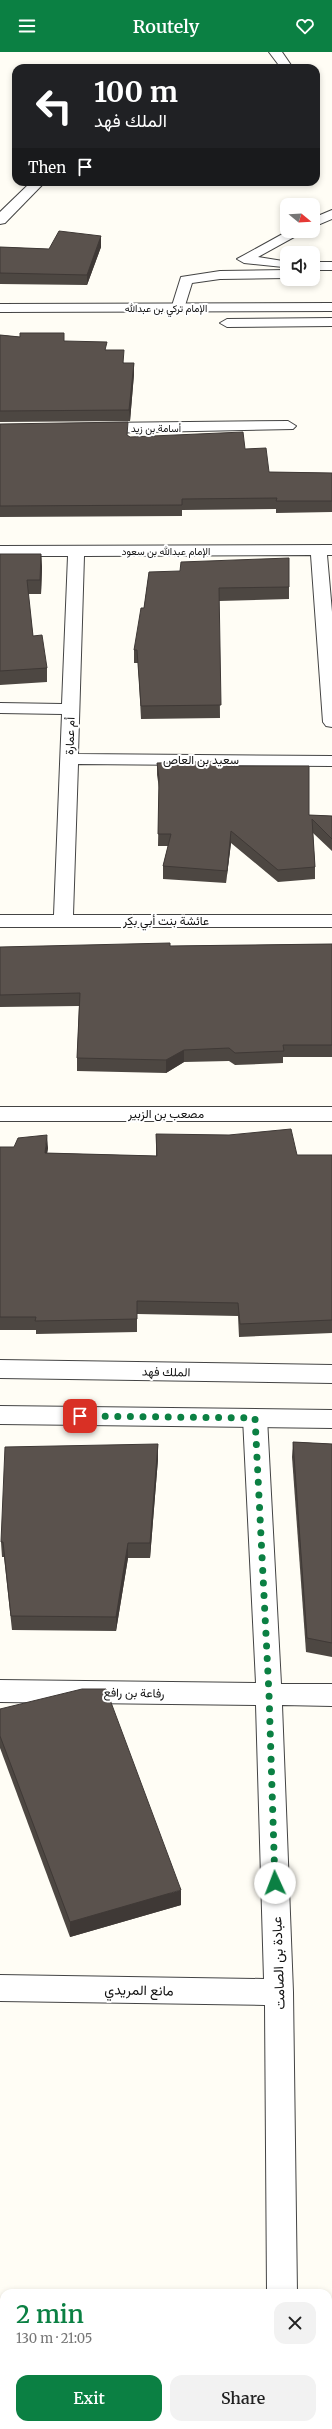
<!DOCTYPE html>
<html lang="en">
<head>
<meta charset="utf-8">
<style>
	:root { --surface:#fff; --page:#f2f2f2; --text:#222; --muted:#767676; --accent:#0b8043 }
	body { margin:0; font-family:Merriweather,Vazirmatn,serif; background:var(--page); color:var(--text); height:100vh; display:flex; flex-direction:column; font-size:15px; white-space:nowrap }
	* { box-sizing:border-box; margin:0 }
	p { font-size:13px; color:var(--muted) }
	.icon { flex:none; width:22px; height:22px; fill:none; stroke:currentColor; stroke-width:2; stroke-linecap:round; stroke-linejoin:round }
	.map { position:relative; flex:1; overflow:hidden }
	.drawer { position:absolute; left:0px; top:2237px; width:332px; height:140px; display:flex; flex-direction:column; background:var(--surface); border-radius:12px 12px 0 0; box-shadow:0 2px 6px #0003 }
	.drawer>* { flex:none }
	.banner { position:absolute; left:12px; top:12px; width:308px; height:122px; border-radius:12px; box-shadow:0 2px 6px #0003; background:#202124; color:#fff; overflow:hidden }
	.needle { width:26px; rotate:108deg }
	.fabs { position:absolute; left:280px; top:146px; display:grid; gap:8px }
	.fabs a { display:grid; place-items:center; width:40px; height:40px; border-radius:8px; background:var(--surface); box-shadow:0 2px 6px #0003; font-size:20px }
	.pin { position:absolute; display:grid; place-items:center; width:34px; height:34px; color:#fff; margin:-17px; border-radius:8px; box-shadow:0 2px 6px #0006 }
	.me { position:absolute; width:44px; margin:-22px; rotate:358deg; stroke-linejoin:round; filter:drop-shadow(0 0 3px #0008) }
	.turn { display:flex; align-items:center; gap:14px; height:84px; padding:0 16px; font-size:18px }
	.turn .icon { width:52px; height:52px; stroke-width:2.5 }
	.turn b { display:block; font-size:28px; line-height:34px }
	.then { display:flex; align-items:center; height:38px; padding:0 16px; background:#0003; gap:8px; font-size:15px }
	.round { display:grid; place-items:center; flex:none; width:42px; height:42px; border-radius:12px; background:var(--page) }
	.headline { display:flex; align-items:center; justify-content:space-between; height:68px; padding:0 16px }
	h1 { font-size:24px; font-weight:600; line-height:30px; color:var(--accent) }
	.primary-button { display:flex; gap:8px; margin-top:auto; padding:8px 16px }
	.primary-button a { flex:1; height:46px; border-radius:12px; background:var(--accent); color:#fff; font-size:16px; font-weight:600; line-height:46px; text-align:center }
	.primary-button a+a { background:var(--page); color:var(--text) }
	header { display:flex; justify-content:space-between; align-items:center; height:52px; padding:0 16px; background:var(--accent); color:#fff; font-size:18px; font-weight:600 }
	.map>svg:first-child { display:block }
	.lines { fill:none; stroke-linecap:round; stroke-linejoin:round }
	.minor-casing { stroke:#444; stroke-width:2 }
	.tertiary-casing { stroke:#444; stroke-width:2 }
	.minor { fill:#fff; fill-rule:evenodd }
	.tertiary { fill:#fff; fill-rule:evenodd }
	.wall { fill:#4d4742 }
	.shaded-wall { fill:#3f3936 }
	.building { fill:#5a524d; stroke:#3f3936 }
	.route { stroke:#0b8043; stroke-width:7; stroke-dasharray:0 12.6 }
	.labels { text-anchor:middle; stroke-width:4; stroke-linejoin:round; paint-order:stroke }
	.far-street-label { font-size:10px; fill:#111; stroke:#fff }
	.street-label { font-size:12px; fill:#111; stroke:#fff }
	.near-street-label { font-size:14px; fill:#111; stroke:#fff }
</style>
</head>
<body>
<header><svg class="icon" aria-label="menu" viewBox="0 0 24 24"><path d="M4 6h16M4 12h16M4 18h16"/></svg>Routely<svg class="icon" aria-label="heart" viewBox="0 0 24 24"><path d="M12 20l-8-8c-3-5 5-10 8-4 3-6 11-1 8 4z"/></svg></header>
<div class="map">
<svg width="332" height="2377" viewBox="0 0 332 2377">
	<rect width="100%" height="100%" fill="#fffdf5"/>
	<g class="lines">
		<g class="minor-casing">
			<g id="minor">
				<polygon points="269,0 282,0 293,16 281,16"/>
				<polygon points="31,130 45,130 5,171 0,172 0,160"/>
				<polygon points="332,158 332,167 313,175 313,166"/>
				<polygon points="288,179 305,179 258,205 283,209 285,212 283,215 244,211 237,207"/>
				<rect x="313" y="210" width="19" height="8"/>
				<polygon points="287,218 287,226 220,227 192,231 183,260 173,260 171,257 181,225 220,219"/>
				<polygon points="288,369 296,374 293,377 99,381 91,376 99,371"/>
				<polygon points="332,493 332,503 327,503 332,560 332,675 326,674 323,670 311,503 84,504 78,702 332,704 332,714 78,712 73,863 332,863 332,875 0,875 0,863 54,863 62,662 0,661 0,651 62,652 68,504 0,504 0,494"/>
				<rect x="0" y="1055" width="332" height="14"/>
				<polygon points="255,1357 263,1360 267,1366 281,1632 332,1632 332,1654 282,1653 293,1940 297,2241 267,2241 265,1953 0,1949 0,1923 264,1927 256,1653 0,1650 0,1628 256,1631 243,1366 247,1360"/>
				<rect x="267" y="2373" width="32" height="4"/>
			</g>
		</g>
		<g class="tertiary-casing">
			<g id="tertiary">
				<polygon points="332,251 332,259 0,260 0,252"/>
				<polygon points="332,266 332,274 227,275 220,271 227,267"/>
				<polygon points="0,1308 332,1313 332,1331 0,1326"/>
				<polygon points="0,1354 332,1358 332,1376 0,1372"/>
			</g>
		</g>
		<use href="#minor" class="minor"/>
		<use href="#tertiary" class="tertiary"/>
	</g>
	<g class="wall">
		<polygon points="101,184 101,195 87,233 0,232 0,195 49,197"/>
		<polygon points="0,283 64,289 107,298 124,311 134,311 134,322 130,369 0,370"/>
		<polygon points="0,372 128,384 130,385 245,397 269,420 332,421 332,460 276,461 276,457 182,458 182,464 0,465"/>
		<polygon points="0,502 41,502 42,516 41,542 28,542 33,584 47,616 47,630 0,633"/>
		<polygon points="149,520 289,535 289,547 219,549 220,666 141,667 138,611 134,611 134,598 144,556"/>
		<polygon points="157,711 226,714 309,763 332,764 332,799 313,781 315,815 315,827 278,830 231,791 226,831 163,827 163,814 168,794 158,794 159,736 157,723"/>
		<polygon points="332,892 332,1005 283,1005 283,1011 235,1013 229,1009 184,1010 166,1021 77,1019 77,1006 79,954 0,955 0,895 170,894"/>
		<polygon points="156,1082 297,1103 332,1103 332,1281 239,1285 238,1264 137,1262 137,1280 36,1282 36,1278 0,1278 0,1095 48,1096 47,1101 156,1104"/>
		<polygon points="293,1390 332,1392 332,1605 306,1600 292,1405"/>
		<polygon points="158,1392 158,1407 150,1506 128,1506 116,1579 12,1578 4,1505 2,1505 1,1490"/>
		<polygon points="0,1657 181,1853 70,1885 0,1696"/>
	</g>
	<g class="shaded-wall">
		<polygon points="101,184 101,195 87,233 87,223"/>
		<polygon points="134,311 134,322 130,369 129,358"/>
		<polygon points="41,502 42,516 41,542 40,528"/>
		<polygon points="231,779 231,791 226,831 227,819"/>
		<polygon points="184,998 184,1010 166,1021 166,1008"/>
		<polygon points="47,1083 48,1096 45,1114 45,1101"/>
		<polygon points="158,1392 158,1407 150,1506 150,1491"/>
		<polygon points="128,1491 128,1506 116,1579 116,1565"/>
		<polygon points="181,1838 181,1853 70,1885 70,1870"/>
	</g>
	<g class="building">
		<polygon points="59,179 101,184 87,223 0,221 0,195 49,197"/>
		<polygon points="20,281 64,281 64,289 107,290 105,298 124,298 123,311 134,311 129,358 0,359 0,283 20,285"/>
		<polygon points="128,370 127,383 130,385 243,380 245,397 266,396 269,420 332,421 332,449 276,449 277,446 182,447 182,453 0,454 0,372"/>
		<polygon points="0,502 41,502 40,528 27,528 33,584 42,583 47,616 0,619"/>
		<polygon points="289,506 289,535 219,536 221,653 141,654 137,598 134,598 141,556 144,556 149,520 180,519 181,510"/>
		<polygon points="226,709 226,714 309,714 309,763 332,764 332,787 312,767 315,815 278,818 231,779 227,819 163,814 171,782 158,782 159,726 157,711"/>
		<polygon points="170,891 170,894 332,892 332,993 283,993 284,999 235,1001 229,996 184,998 166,1008 77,1006 80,941 0,943 0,895"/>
		<polygon points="291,1077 297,1103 332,1103 332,1268 240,1272 238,1251 137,1249 137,1267 35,1269 36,1265 0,1265 0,1095 14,1095 18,1086 47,1083 45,1101 157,1104 156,1082 229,1083"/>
		<polygon points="293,1390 332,1392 332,1591 307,1586"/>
		<polygon points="158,1392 150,1491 128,1491 116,1565 11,1564 3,1490 1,1490 5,1395"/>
		<polygon points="82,1637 106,1637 181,1838 70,1870 0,1684 0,1657"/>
	</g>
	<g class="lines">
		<polyline class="route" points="80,1364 255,1366 269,1642 275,1831"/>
	</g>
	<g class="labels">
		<g class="far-street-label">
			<text x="166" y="260">الإمام تركي بن عبدالله</text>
			<text x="156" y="380">أسامة بن زيد</text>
			<text x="166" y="503">الإمام عبدالله بن سعود</text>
		</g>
		<g class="street-label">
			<text transform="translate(70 684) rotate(-88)" y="4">أم عمارة</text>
			<text x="201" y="712">سعيد بن العاص</text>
			<text x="166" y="873">عائشة بنت أبي بكر</text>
			<text x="166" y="1066">مصعب بن الزبير</text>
			<text transform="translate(166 1320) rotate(1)" y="4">الملك فهد</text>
			<text transform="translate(134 1641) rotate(1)" y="4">رفاعة بن رافع</text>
		</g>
		<g class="near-street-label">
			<text transform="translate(278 1911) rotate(-92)" y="5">عبادة بن الصامت</text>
			<text transform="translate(139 1938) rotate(1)" y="5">مانع المريدي</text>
		</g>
	</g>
</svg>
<div class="fabs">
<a><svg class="needle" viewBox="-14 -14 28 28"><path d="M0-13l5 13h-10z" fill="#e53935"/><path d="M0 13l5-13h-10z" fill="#767676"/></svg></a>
<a><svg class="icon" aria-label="sound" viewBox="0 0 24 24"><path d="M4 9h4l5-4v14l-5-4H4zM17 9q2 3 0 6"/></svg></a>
</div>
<div class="pin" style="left:80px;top:1364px;background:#d93025"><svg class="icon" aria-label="arrive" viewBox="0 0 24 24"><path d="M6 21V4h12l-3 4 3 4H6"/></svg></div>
<svg class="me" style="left:275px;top:1831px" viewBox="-20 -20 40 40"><circle r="19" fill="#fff"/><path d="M0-13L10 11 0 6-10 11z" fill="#0b8043"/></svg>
<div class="banner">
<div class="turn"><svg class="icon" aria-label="left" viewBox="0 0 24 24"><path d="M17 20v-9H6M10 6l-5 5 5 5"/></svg><div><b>100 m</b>الملك فهد</div></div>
<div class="then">Then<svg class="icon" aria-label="arrive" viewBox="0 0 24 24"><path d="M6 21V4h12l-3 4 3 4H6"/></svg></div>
</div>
<section class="drawer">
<div class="headline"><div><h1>2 min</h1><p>130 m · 21:05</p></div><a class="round"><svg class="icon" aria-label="close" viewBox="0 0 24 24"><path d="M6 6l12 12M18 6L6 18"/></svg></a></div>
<div class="primary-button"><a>Exit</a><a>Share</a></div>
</section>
</div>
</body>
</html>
